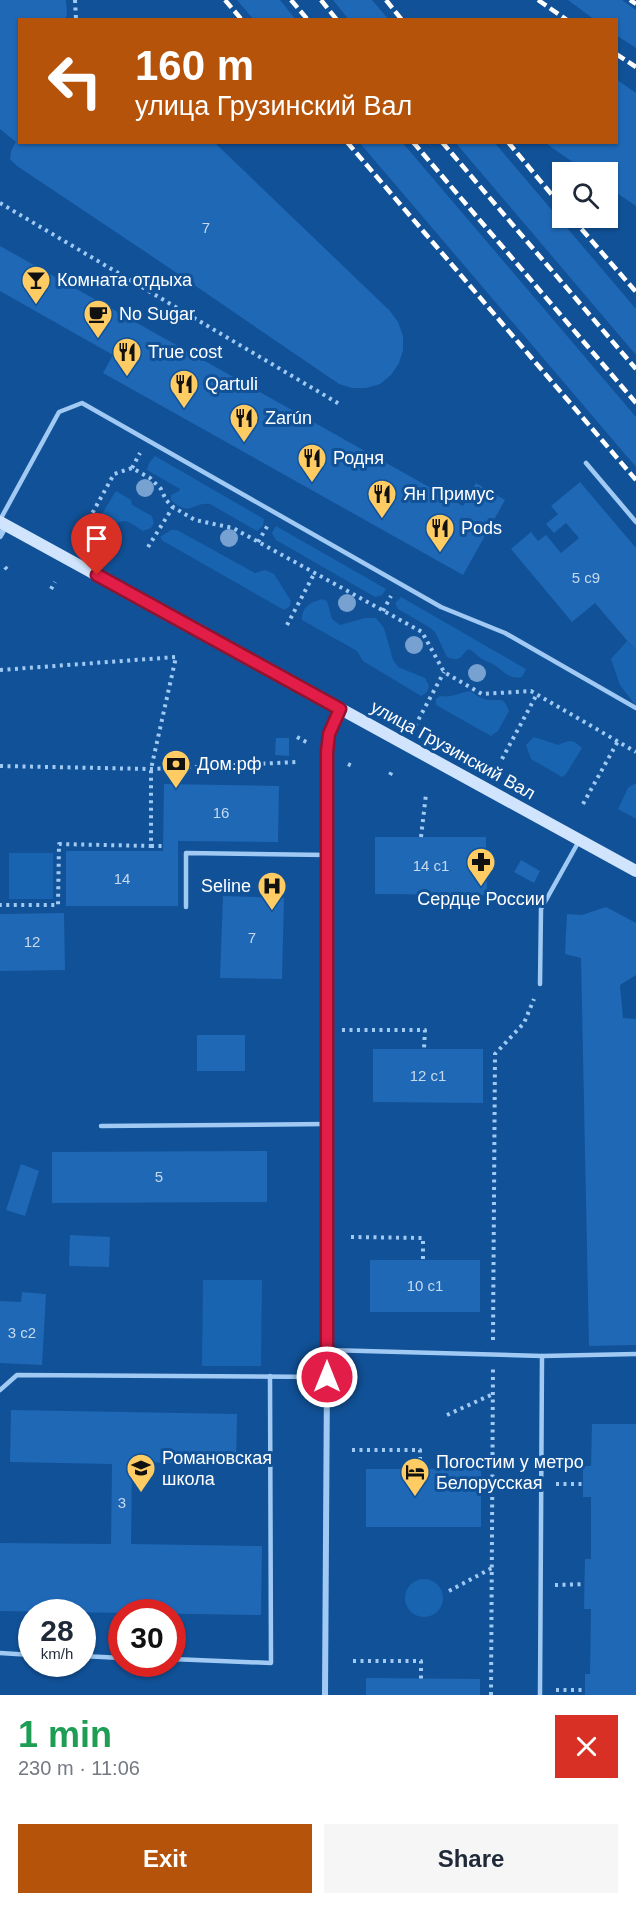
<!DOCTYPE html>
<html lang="en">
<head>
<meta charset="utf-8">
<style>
	:root { --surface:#fff; --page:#f6f6f7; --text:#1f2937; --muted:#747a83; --accent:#b45309 }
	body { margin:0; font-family:Helvetica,sans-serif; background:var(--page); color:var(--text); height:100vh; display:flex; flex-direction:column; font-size:22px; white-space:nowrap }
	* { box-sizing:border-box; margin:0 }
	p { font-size:20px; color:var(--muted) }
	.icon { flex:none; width:33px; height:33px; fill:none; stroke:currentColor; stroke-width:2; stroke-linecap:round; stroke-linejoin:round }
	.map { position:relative; height:1695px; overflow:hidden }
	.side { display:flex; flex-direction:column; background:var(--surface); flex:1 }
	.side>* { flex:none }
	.banner { position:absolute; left:18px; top:18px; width:600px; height:126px; border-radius:0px; box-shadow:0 2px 4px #0004; background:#b45309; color:#fff; overflow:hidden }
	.fabs { position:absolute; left:552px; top:162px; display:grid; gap:12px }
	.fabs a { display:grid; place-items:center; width:66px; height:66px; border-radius:0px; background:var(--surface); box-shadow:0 2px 4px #0004; font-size:30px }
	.speed { position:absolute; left:18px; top:1599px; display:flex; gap:12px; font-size:30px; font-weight:700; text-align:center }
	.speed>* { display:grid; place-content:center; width:78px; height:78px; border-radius:50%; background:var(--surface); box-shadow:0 2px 4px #0004; line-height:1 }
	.speed small { font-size:15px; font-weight:400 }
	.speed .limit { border:9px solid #d22; background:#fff; color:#111 }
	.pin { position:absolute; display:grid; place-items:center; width:51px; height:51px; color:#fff; margin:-62px -26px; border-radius:50% 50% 50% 0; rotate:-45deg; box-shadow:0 0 6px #0007 }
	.pin .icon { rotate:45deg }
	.me { position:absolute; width:66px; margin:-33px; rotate:0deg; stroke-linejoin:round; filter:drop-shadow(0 0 4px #0008) }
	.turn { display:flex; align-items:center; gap:21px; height:126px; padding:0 18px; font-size:27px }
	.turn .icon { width:78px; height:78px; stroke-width:2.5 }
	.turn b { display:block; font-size:42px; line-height:51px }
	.round { display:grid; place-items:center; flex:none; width:63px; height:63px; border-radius:0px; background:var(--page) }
	.overview { display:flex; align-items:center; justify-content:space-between; height:102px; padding:0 18px }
	h1 { font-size:36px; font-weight:800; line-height:45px; color:#1e9e55 }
	.primary-button { display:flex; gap:12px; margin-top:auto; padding:12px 18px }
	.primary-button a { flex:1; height:69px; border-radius:0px; background:var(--accent); color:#fff; font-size:24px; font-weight:800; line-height:69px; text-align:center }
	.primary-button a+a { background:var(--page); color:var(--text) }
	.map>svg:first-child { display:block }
	.green { fill:#1864b1 }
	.building { fill:#1e68b6 }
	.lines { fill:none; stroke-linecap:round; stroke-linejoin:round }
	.path { stroke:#a0caf4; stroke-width:4; stroke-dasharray:3 4.5; stroke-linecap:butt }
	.service { stroke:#a0caf4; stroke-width:4.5 }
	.minor { stroke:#a0caf4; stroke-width:6 }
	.secondary { stroke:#d0e5fd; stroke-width:12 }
	.rail { stroke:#fff; stroke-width:4.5; stroke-dasharray:10 4.5; stroke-linecap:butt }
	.tree { fill:#76a1d0 }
	.route-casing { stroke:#92132f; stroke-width:15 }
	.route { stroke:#e11d48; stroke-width:10 }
	.labels { text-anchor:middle; stroke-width:6; stroke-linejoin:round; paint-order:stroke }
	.number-label { font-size:15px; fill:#c7d9ed }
	.poi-label { font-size:18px; fill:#fff; stroke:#115197; text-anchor:start }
	.street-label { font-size:18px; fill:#fff; stroke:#115197 }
</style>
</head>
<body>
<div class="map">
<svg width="636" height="1695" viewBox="0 0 636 1695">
	<rect width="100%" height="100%" fill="#115197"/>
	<g class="green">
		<path d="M155,456L264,519L263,526L257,531L210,504C191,502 191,518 171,500V495L179,491L180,489L147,470L149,463Z"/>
		<path d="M116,491L131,500L132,505L152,516L154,523L151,528L143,531C125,520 127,517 108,528L101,527L97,522Z"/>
		<polygon points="276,526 386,589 382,595 375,597 276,540 272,533"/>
		<polygon points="171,530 177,530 255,573 265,570 274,574 291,601 290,606 284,610 163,541 160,537"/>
		<path d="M401,597L526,669L522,677C508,680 503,670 493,664C490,662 486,662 484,660C477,657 476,652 468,649C459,658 461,662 447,657L435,632L429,627L398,609L395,603Z"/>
		<path d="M322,599L327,601L332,619L340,625L365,618H376L384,628L393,660L398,667L425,678L429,686L427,692L421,696L363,661L357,651L302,620C302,606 310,603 322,599Z"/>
		<polygon points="627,641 636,651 636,706 620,685 611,659"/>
		<path d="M470,691C475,694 483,700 489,700C502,701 503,696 509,711L498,731L491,736L436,705V699L440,696C452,698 458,693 470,691Z"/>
		<path d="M534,737L558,745C569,740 573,739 582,748L566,774L562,777L531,759L526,745Z"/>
		<polygon points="634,784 636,784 636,819 618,809 628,788"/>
		<rect x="9" y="853" width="44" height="46"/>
		<polygon points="203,1280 262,1280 261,1366 202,1366"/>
		<circle cx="424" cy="1598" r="19"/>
	</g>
	<g class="building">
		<polygon points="0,0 65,0 66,1 67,15 65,20 20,20 20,142 214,142 390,311 398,322 403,336 403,350 399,363 391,375 380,384 366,388 352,388 339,384 162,263 17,166 10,159 11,151 16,142 0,129"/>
		<polygon points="237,0 280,0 296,20 254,20"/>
		<polygon points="333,0 372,0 389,20 349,20"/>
		<polygon points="568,0 622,0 636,10 636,48 616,35 616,20 595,20"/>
		<polygon points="616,79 636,93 636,206 608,187 608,172 587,172 544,142 616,142"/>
		<polygon points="359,142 402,142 636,417 636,467"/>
		<polygon points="455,142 494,142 636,309 636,355"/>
		<polygon points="0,246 463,506 476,483 505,500 463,575 103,373 113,355 0,291"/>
		<polygon points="580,482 636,548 636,651 595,603 572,622 511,549 531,532 538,541 546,535 561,553 579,538 566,523 554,533 546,524 558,514 551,506"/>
		<polygon points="276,738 289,738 289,756 275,755"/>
		<polygon points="164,784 279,786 278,842 178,841 178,906 66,906 66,851 163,851"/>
		<polygon points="375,837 486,837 487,895 375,894"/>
		<polygon points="521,860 540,871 534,883 514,872"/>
		<polygon points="223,896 284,898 282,979 220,978"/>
		<polygon points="606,907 636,923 636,975 620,985 623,1018 636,1019 636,1345 589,1346 581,958 565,954 567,914 582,915"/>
		<polygon points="64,913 65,970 0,971 0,914"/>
		<rect x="197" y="1035" width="48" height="36"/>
		<polygon points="373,1049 483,1049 483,1103 373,1102"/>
		<polygon points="267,1151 267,1202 52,1203 52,1152"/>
		<polygon points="21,1164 39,1171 25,1216 6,1210"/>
		<polygon points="70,1235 110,1237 109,1267 69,1266"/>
		<rect x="370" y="1260" width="110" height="52"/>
		<polygon points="22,1292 46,1294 42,1365 0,1363 0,1301 21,1302"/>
		<polygon points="11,1410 237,1414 236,1464 132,1462 131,1544 262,1546 261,1615 0,1611 0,1543 111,1544 112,1464 10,1462"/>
		<polygon points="592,1424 636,1424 636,1695 585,1695 585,1674 590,1674 591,1609 584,1609 585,1559 591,1559 591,1497 583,1497 583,1466 591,1466"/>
		<rect x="366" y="1469" width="115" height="58"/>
		<polygon points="366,1678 480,1679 480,1695 366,1695"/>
	</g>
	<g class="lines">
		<g class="path">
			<polyline points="75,0 76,20"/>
			<polyline points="0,203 341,405"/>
			<polyline points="132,468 140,453"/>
			<polyline points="78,539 114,474 132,468 150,478 161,489 166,500 173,507 195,520 233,528 422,632 444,672 482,694 531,691 636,752"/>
			<polyline points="258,542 268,525"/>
			<polyline points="148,547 173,507"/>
			<polyline points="5,567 9,572"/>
			<polyline points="51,589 55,582"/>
			<polyline points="383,611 391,596"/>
			<polyline points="287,625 314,574"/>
			<polyline points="0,670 176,657 151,769 151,846 59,844 58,905 0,905"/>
			<polyline points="415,726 444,672"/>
			<polyline points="297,737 308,743"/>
			<polyline points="502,759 537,694"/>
			<polyline points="348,764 354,767"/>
			<polyline points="0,766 151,769 297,762"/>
			<polyline points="390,775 393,769"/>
			<polyline points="583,804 618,741"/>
			<polyline points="421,837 426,794"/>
			<polyline points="151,846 163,846"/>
			<polyline points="342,1030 425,1030 424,1049"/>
			<polyline points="351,1237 423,1238 423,1260"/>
			<polyline points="493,1340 495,1054 524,1023 534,999"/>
			<polyline points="447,1415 493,1394"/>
			<polyline points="352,1450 420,1450 420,1469"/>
			<polyline points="556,1484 583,1484"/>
			<polyline points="555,1585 585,1584"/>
			<polyline points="449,1591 492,1568"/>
			<polyline points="353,1661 421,1661 421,1679"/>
			<polyline points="556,1690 585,1690"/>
			<polyline points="491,1695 493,1369"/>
		</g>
		<g class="service">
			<polyline points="586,463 636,522"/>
			<polyline points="0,520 59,412 82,403 441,607 505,633 636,708"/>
			<polyline points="186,907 186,853 327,855"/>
			<polyline points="540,984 541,909 579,841"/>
			<polyline points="101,1126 327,1124"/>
			<polyline points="327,1350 542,1356 540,1695"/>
			<polyline points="542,1356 636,1354"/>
			<polyline points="0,1390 17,1375 327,1377"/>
			<polyline points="0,1653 32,1655"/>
			<polyline points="82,1656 122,1658"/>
			<polyline points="172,1659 271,1663 270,1376"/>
		</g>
		<g class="minor">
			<polyline points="0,536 6,525"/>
			<polyline points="325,1695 327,1377 327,752 329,734 340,709"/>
		</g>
		<polyline class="secondary" points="0,522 636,871"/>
		<g class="rail">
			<polyline points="225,0 242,20"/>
			<polyline points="291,0 308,20"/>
			<polyline points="321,0 337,20"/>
			<polyline points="386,0 402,20"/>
			<polyline points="538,0 567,20"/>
			<polyline points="630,0 636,4"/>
			<polyline points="616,54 636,67"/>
			<polyline points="347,142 636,480"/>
			<polyline points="413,142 636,403"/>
			<polyline points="442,142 636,369"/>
			<polyline points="508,142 562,207"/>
			<polyline points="572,218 636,292"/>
		</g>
	</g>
	<g class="tree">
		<circle cx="145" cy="488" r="9"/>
		<circle cx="229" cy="538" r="9"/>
		<circle cx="347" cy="603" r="9"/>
		<circle cx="414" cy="645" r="9"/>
		<circle cx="477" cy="673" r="9"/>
	</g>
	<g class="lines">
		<g class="route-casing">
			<polyline id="route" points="97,575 340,709 329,734 327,752 327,1377"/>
		</g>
		<use href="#route" class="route"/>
	</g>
	<defs>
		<g id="bar-pin" transform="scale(1.5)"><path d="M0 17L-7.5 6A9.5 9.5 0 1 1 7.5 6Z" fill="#ffcb63" stroke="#115197"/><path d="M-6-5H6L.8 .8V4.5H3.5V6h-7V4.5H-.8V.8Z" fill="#111"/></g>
		<g id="cafe-pin" transform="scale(1.5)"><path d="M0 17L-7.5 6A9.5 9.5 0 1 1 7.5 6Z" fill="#ffcb63" stroke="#115197"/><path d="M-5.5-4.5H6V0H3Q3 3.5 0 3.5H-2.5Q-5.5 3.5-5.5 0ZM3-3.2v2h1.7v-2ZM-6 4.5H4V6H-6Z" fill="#111"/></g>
		<g id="restaurant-pin" transform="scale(1.5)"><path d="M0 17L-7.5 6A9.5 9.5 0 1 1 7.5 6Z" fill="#ffcb63" stroke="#115197"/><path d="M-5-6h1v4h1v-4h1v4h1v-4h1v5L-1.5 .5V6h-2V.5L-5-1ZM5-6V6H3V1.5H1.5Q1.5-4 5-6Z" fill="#111"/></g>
		<g id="bank-pin" transform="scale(1.5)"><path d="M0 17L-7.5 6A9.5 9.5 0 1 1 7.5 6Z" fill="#ffcb63" stroke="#115197"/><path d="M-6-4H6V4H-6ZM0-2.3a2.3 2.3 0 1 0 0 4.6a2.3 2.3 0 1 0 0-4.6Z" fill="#111"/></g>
		<g id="pharmacy-pin" transform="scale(1.5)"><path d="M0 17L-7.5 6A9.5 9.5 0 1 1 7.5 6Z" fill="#ffcb63" stroke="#115197"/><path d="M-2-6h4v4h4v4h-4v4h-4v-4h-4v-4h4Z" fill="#111"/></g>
		<g id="hospital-pin" transform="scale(1.5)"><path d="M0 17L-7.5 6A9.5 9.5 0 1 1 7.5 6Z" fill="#ffcb63" stroke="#115197"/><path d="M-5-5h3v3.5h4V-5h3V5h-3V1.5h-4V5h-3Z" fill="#111"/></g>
		<g id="school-pin" transform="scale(1.5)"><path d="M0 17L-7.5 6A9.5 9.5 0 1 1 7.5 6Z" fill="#ffcb63" stroke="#115197"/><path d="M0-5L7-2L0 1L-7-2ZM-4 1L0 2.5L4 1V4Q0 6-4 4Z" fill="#111"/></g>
		<g id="hotel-pin" transform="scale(1.5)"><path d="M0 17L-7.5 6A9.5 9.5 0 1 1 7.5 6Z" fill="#ffcb63" stroke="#115197"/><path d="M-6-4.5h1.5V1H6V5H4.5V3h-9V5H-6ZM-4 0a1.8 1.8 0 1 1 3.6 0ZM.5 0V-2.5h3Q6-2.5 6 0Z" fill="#111"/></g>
	</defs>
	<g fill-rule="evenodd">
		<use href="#bar-pin" x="36" y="280"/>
		<use href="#cafe-pin" x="98" y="314"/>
		<use href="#restaurant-pin" x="127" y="352"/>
		<use href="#restaurant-pin" x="184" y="384"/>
		<use href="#restaurant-pin" x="244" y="418"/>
		<use href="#restaurant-pin" x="312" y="458"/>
		<use href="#restaurant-pin" x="382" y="494"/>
		<use href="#restaurant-pin" x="440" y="528"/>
		<use href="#bank-pin" x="176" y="764"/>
		<use href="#pharmacy-pin" x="481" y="862"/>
		<use href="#hospital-pin" x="272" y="886"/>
		<use href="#school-pin" x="141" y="1468"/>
		<use href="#hotel-pin" x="415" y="1472"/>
	</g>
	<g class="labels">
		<g class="number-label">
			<text x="206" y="233">7</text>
			<text x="586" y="583">5 с9</text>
			<text x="221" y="818">16</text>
			<text x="431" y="871">14 с1</text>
			<text x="122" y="884">14</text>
			<text x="252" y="943">7</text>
			<text x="32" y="947">12</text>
			<text x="428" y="1081">12 с1</text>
			<text x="159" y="1182">5</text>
			<text x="425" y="1291">10 с1</text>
			<text x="22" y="1338">3 с2</text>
			<text x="122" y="1508">3</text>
		</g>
		<g class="poi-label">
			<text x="57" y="286">Комната отдыха</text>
			<text x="119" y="320">No Sugar</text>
			<text x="148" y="358">True cost</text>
			<text x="205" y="390">Qartuli</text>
			<text x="265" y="424">Zarún</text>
			<text x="333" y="464">Родня</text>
			<text x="403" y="500">Ян Примус</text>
			<text x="461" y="534">Pods</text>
			<text x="197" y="770">Дом.рф</text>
			<text x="251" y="892" text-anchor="end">Seline</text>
			<text x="481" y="905" text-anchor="middle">Сердце России</text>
			<text x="162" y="1464">Романовская<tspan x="162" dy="21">школа</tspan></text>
			<text x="436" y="1468">Погостим у метро<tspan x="436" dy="21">Белорусская</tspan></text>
		</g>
		<g class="street-label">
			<text transform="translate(453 750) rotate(29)" y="6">улица Грузинский Вал</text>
		</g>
	</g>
</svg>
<div class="fabs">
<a><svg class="icon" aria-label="search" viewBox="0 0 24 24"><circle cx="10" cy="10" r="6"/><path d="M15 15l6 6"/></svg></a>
</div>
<div class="speed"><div>28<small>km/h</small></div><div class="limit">30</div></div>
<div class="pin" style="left:97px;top:575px;background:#d93025"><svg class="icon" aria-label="arrive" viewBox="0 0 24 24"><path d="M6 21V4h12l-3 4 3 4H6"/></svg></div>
<svg class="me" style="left:327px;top:1377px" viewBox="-20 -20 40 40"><circle r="17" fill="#e11d48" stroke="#fff" stroke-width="3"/><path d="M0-11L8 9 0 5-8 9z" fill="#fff"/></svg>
<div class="banner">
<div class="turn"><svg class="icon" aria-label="left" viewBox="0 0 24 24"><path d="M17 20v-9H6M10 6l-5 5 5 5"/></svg><div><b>160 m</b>улица Грузинский Вал</div></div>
</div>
</div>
<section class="side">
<div class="overview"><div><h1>1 min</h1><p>230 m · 11:06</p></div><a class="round" style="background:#d93025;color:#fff"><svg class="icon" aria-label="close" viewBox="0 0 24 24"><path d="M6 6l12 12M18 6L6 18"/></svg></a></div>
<div class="primary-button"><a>Exit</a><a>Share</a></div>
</section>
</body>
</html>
